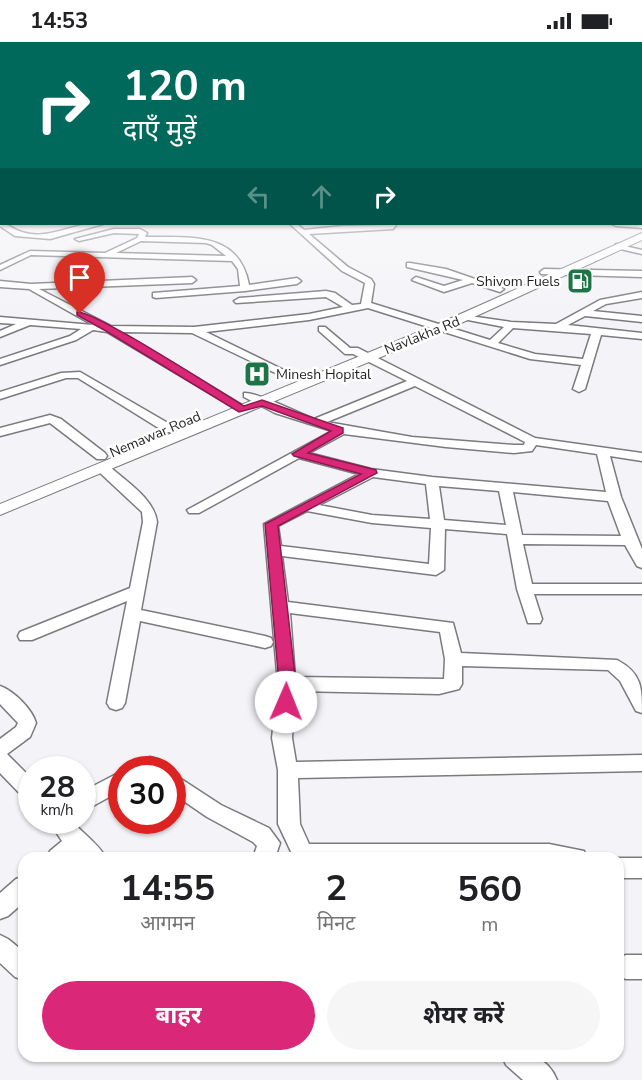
<!DOCTYPE html>
<html lang="hi">
<head>
<meta charset="utf-8">
<style>
	:root { --surface:#fff; --page:#f6f6f6; --text:#202124; --muted:#757577; --accent:#db2777 }
	body { margin:0; font-family:"Nunito Sans","Noto Sans Devanagari",sans-serif; background:var(--page); color:var(--text); height:100vh; display:flex; flex-direction:column; font-size:22px; white-space:nowrap }
	* { box-sizing:border-box; margin:0 }
	p { font-size:20px; color:var(--muted) }
	.icon { flex:none; width:33px; height:33px; fill:none; stroke:currentColor; stroke-width:2; stroke-linecap:round; stroke-linejoin:round }
	.map { position:relative; flex:1; overflow:hidden }
	.drawer { position:absolute; left:18px; top:810px; width:606px; height:210px; display:flex; flex-direction:column; background:var(--surface); border-radius:18px; box-shadow:0 2px 4px #0004 }
	.drawer>* { flex:none }
	.hud { position:absolute; left:0px; top:0px; width:642px; height:183px; box-shadow:0 2px 4px #0004; background:#00695c; color:#fff; overflow:hidden }
	.speed { position:absolute; left:18px; top:714px; display:flex; gap:12px; font-size:30px; font-weight:700; text-align:center }
	.speed>* { display:grid; place-content:center; width:78px; height:78px; border-radius:50%; background:var(--surface); box-shadow:0 2px 4px #0004; line-height:1 }
	.speed small { font-size:15px; font-weight:400 }
	.speed .limit { border:9px solid #d22; background:#fff; color:#111 }
	.pin { position:absolute; display:grid; place-items:center; width:51px; height:51px; color:#fff; margin:-62px -26px; border-radius:50% 50% 50% 0; rotate:-45deg; box-shadow:0 0 6px #0007 }
	.pin .icon { rotate:45deg }
	.me { position:absolute; width:66px; margin:-33px; rotate:1deg; stroke-linejoin:round; filter:drop-shadow(0 0 4px #0008) }
	.turn { display:flex; align-items:center; gap:21px; height:126px; padding:0 24px; font-size:27px }
	.turn .icon { width:78px; height:78px; stroke-width:2.5 }
	.turn b { display:block; font-size:42px; line-height:51px }
	.lanes { display:flex; align-items:center; height:57px; padding:0 24px; background:#0003; justify-content:center; gap:30px; direction:ltr }
	.lanes .off { opacity:.35 }
	.eta { display:flex; justify-content:space-evenly; align-items:center; height:102px; text-align:center }
	.eta b { font-size:36px; font-weight:700; line-height:42px }
	.action { display:flex; gap:12px; margin-top:auto; padding:12px 24px }
	.action a { flex:1; height:69px; border-radius:36px; background:var(--accent); color:#fff; font-size:24px; font-weight:700; line-height:69px; text-align:center }
	.action a+a { background:var(--page); color:var(--text) }
	.status { display:flex; justify-content:space-between; align-items:center; height:42px; padding:0 30px; background:var(--surface); direction:ltr }
	.status svg { height:16px; fill:currentColor }
	.map>svg:first-child { display:block }
	.lines { fill:none; stroke-linecap:round; stroke-linejoin:round }
	.river { fill:#93ccf5; fill-rule:evenodd }
	.minor-casing { stroke:#7a7b7e; stroke-width:3 }
	.major-casing { stroke:#7a7b7e; stroke-width:2 }
	.minor { fill:#fff; fill-rule:evenodd }
	.major { fill:#fff; fill-rule:evenodd }
	.route { fill:#db2777; stroke:#8e194d; stroke-width:1.5 }
	.labels { text-anchor:middle; stroke-width:5; stroke-linejoin:round; paint-order:stroke }
	.far-poi-label { font-size:14px; fill:#1f1f20; stroke:#fff; text-anchor:end }
	.far-street-label { font-size:14px; fill:#1f1f20; stroke:#fff }
</style>
</head>
<body>
<div class="status"><b>14:53</b><svg viewBox="0 0 49 12"><path d="M0 12V9h3v3zM5 12V6h3v6zM10 12V3h3v9zM15 12V0h3v12zM26 1h20v11H26zM47 4h2v5h-2z"/></svg></div>
<div class="map">
<svg width="642" height="1038" viewBox="0 0 642 1038">
	<rect width="100%" height="100%" fill="#f4f4f8"/>
	<g class="lines">
		<g class="river">
			<rect x="640" y="138" width="2" height="6"/>
			<polygon points="0,144 2,144 0,151"/>
		</g>
		<g class="minor-casing">
			<g id="minor">
				<rect x="640" y="131" width="2" height="4"/>
				<polygon points="0,133 2,134 2,138 0,137"/>
				<path d="M0,179C3,182 6,182 11,185C44,205 71,178 103,182L50,197L15,194L0,184Z"/>
				<path d="M290,182H297L304,188L342,184L396,183L393,187L309,192L348,225L371,237L374,242L371,261L490,298L504,285L463,277V273L511,280L556,282L600,258L642,250V256L606,262L593,269L642,274V280L585,274L568,283L642,291V297L601,293L585,347L579,350L573,347L581,323L530,317L368,266L309,278L206,290L294,333L295,335L290,338L192,291L121,290L247,366V370L243,371L107,290L93,288L76,298L0,323V317L70,294L81,287L30,283L0,295V289L16,282L0,281V275L93,283L29,247L0,245V239L31,242L192,235L196,238L192,241L39,247L111,284L194,285L309,272L343,265L326,255L236,261L234,259L239,256L326,249L335,251L352,263L361,262L365,241L342,229ZM513,286L591,292L583,317L535,312L498,301Z"/>
				<polygon points="612,182 642,182 642,186 616,184"/>
				<path d="M114,187H140L147,191L145,195C188,196 239,188 249,243L297,236L301,239L297,242L245,249L156,256L153,255V251L240,244L238,227L232,219L31,213L0,228V223L30,209L105,211L137,196L139,192L114,191L79,199L75,197ZM141,199L206,201L212,203L226,214L116,211Z"/>
				<polygon points="616,202 642,208 642,212 616,206"/>
				<polygon points="410,221 446,227 504,247 500,250 472,241 444,250 412,238 416,235 444,244 463,238 407,225 407,221"/>
				<polygon points="544,227 642,229 642,235 541,232 540,230"/>
				<path d="M319,285H325L350,306H358L535,396L642,411V419L610,414L621,455L642,507V526L637,524L625,503L523,502L532,542H642V552H534L542,577L540,581H528L517,547L507,492L445,487L444,528L436,533L282,514L288,560L453,581L461,611L617,618C642,631 642,646 642,671L636,669L620,639L608,628L462,624V642L459,647L439,652L295,649L292,696L296,720L642,713V729L298,736L300,782L309,802H549L584,809L587,816H294L278,782V728L272,696L278,642L264,482L359,432L299,416L199,471H189L187,468L332,389L275,371L244,355V351C254,349 301,372 314,377L407,339L353,312H345L319,289ZM415,344L525,400L524,403H514L412,395L327,380ZM344,392L446,405L514,411L532,409L536,403L597,412L606,450L432,435L371,427L309,411ZM373,435L426,442L430,477L372,473L319,463ZM439,444L499,449L506,483L444,478ZM513,450L608,459L621,494L522,493ZM307,469L372,481L431,486L429,522L281,504L278,484ZM290,571L440,590L445,617L444,637L295,635Z"/>
				<polygon points="80,330 173,384 175,387 173,390 165,390 78,336 66,336 0,357 0,350 61,331"/>
				<polygon points="50,373 61,377 105,411 107,414 105,417 97,417 50,381 0,394 0,386"/>
				<path d="M103,422L108,423C125,439 154,456 157,480L141,568L265,594L271,596L273,600L271,604L265,606L140,579L125,661L122,666L116,668L110,666L107,661L127,559L32,598H20L18,594L20,590L130,546L143,480L142,470L98,429L97,426L98,423Z"/>
				<path d="M0,644C14,649 32,667 36,681L30,695L7,712L32,737V760L25,757L0,731V697L16,685L18,681L0,662Z"/>
				<polygon points="150,715 157,717 166,728 126,728 129,722"/>
				<polygon points="122,729 122,748 82,770 82,750"/>
				<polygon points="172,731 221,763 269,786 280,801 275,816 253,816 257,804 253,800 207,775 172,751"/>
				<path d="M48,778H71C82,791 99,802 106,816H79L76,814L74,816H47L50,809L62,799Z"/>
				<rect x="618" y="816" width="24" height="20"/>
				<polygon points="24,834 24,860 8,874 0,877 0,851 16,837"/>
				<polygon points="0,893 8,897 24,910 24,938 15,935 0,921"/>
				<polygon points="626,913 642,913 642,937 626,937 618,934 618,916"/>
				<path d="M502,1014C527,1014 546,1011 557,1038H523L506,1023Z"/>
			</g>
		</g>
		<g class="major-casing">
			<g id="major">
				<rect x="640" y="128" width="2" height="3"/>
				<polygon points="642,191 642,198 446,288 0,473 0,462 438,282"/>
			</g>
		</g>
		<use href="#minor" class="minor"/>
		<use href="#major" class="major"/>
	</g>
	<linearGradient id="sky" x2="0" y2="1"><stop stop-color="#86beed"/><stop offset="0.47" stop-color="#fafafc"/><stop offset="1" stop-color="#fafafc" stop-opacity="0"/></linearGradient>
	<rect width="642" height="273" fill="url(#sky)"/>
	<path class="route" d="M77,270C94,268 220,350 244,364L262,358L343,386V391L308,411L376,428L377,431L278,484L296,642L291,664L286,666L280,664L277,660L279,642L265,482L361,432L294,414L292,412L331,389L262,364L239,370L106,289L77,273Z"/>
	<defs>
		<g id="fuel-square" transform="scale(1.35)"><rect x="-9" y="-9" width="18" height="18" rx="4" fill="#1e7447" stroke="#fff"/><path d="M-5.5-6h7V0h2V4h1.3V-2.5L3-4.5l.8-.8L6-3V5H2.5V1h-1V6h-7ZM-4.2-4.7v3.2H.2V-4.7Z" fill="#fff"/></g>
		<g id="hospital-square" transform="scale(1.35)"><rect x="-9" y="-9" width="18" height="18" rx="4" fill="#1e7447" stroke="#fff"/><path d="M-5-5h3v3.5h4V-5h3V5h-3V1.5h-4V5h-3Z" fill="#fff"/></g>
	</defs>
	<g fill-rule="evenodd">
		<use href="#fuel-square" x="580" y="239"/>
		<use href="#hospital-square" x="257" y="332"/>
	</g>
	<g class="labels">
		<g class="far-poi-label">
			<text x="560" y="244">Shivom Fuels</text>
			<text x="276" y="337" text-anchor="start">Minesh Hopital</text>
		</g>
		<g class="far-street-label">
			<text transform="translate(422 293) rotate(-22)" y="5">Navlakha Rd</text>
			<text transform="translate(155 392) rotate(-23)" y="5">Nemawar Road</text>
		</g>
	</g>
</svg>
<div class="speed"><div>28<small>km/h</small></div><div class="limit">30</div></div>
<div class="pin" style="left:80px;top:272px;background:#d93025"><svg class="icon" aria-label="arrive" viewBox="0 0 24 24"><path d="M6 21V4h12l-3 4 3 4H6"/></svg></div>
<svg class="me" style="left:286px;top:660px" viewBox="-20 -20 40 40"><circle r="19" fill="#fff"/><path d="M0-13L10 11 0 6-10 11z" fill="#db2777"/></svg>
<div class="hud">
<div class="turn"><svg class="icon" aria-label="right" viewBox="0 0 24 24"><path d="M7 20v-9h11M14 6l5 5-5 5"/></svg><div><b>120 m</b>दाएँ मुड़ें</div></div>
<div class="lanes"><svg class="icon off" aria-label="left" viewBox="0 0 24 24"><path d="M17 20v-9H6M10 6l-5 5 5 5"/></svg><svg class="icon off" aria-label="ahead" viewBox="0 0 24 24"><path d="M12 20V5M6 11l6-6 6 6"/></svg><svg class="icon" aria-label="right" viewBox="0 0 24 24"><path d="M7 20v-9h11M14 6l5 5-5 5"/></svg></div>
</div>
<section class="drawer">
<div class="eta">
<div><b>14:55</b><p>आगमन</p></div>
<div><b>2</b><p>मिनट</p></div>
<div><b>560</b><p>m</p></div>
</div>
<div class="action"><a>बाहर</a><a>शेयर करें</a></div>
</section>
</div>
</body>
</html>
